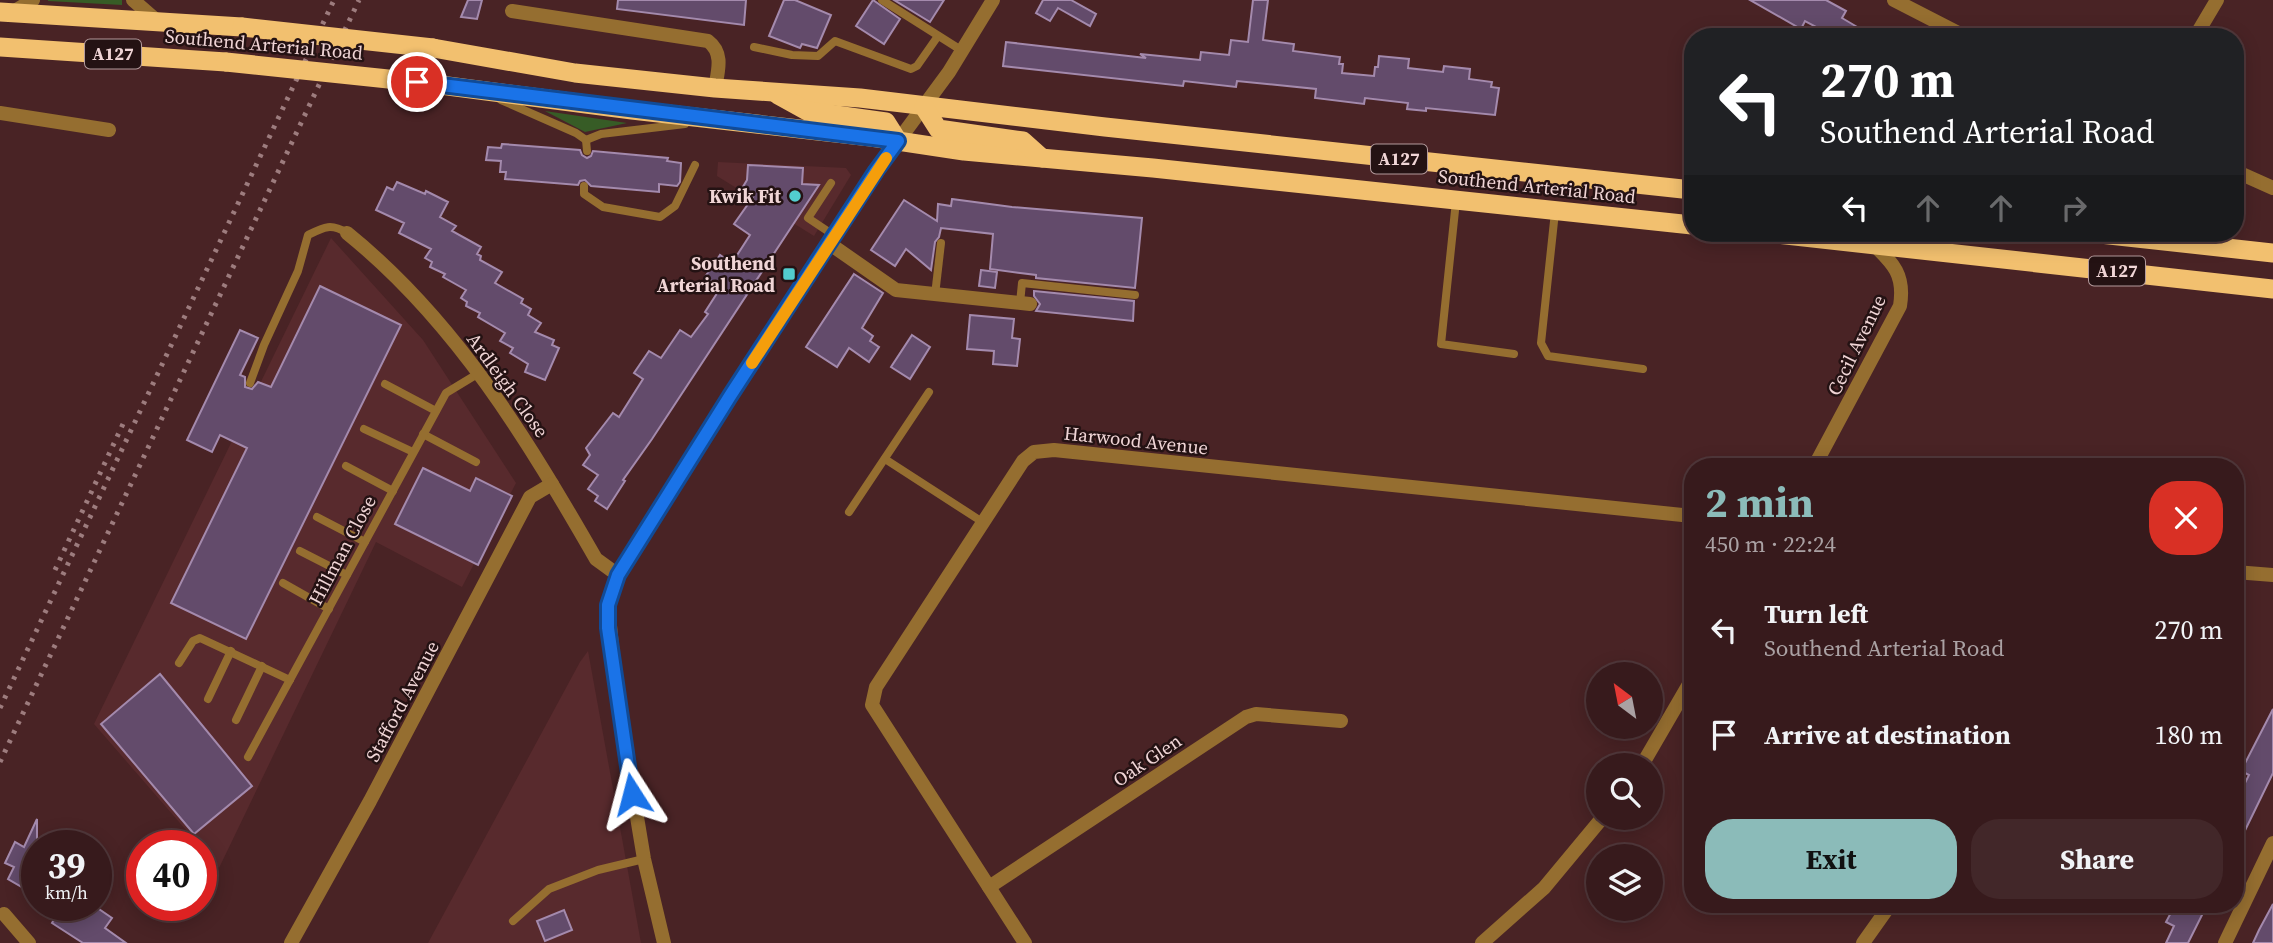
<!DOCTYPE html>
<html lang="en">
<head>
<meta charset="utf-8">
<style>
	:root { --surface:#371a1c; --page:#422729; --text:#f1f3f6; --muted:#aaa1a3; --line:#51383b; --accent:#8bbbb9 }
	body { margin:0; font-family:"Source Serif 4",serif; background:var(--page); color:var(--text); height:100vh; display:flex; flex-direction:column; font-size:26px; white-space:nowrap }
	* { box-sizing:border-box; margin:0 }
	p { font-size:23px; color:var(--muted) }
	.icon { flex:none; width:38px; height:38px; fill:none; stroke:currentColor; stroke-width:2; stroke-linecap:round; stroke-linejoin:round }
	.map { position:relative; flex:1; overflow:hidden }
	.drawer { position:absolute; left:1684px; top:458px; width:560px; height:455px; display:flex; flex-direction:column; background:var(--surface); border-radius:28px; box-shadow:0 4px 18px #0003,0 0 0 2px var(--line) }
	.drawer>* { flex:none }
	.guide { position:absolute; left:1684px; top:28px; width:560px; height:214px; border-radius:28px; box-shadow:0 4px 18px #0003,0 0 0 2px var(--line); background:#202124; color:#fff; overflow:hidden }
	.needle { width:46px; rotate:328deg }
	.buttons { position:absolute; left:1586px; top:662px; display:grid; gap:14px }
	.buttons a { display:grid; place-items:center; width:77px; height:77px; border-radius:50%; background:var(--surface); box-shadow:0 4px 18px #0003,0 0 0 2px var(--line); font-size:35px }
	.speed { position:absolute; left:21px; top:830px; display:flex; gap:14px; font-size:35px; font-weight:700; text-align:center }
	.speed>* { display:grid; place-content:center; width:91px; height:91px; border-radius:50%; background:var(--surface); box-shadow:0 4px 18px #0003,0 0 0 2px var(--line); line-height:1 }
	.speed small { font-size:18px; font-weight:400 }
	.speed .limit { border:10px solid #d22; background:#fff; color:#111 }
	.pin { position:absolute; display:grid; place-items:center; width:60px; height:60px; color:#fff; margin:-30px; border:4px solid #fff; border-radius:50%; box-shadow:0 2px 7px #0007 }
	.me { position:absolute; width:77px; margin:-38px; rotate:351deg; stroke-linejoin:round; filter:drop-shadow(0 0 5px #0008) }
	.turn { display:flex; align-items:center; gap:24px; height:147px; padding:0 21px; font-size:32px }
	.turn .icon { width:91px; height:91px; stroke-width:2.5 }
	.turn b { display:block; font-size:49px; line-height:60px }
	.lanes { display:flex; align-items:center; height:66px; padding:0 21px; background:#0003; justify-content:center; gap:35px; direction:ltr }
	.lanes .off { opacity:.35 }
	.round { display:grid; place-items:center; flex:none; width:74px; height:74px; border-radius:28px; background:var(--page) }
	.headline { display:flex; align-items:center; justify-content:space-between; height:119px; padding:0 21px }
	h1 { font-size:42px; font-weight:700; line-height:52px; color:var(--accent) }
	.cta { display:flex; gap:14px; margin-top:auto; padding:14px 21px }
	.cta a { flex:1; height:80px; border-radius:28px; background:var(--accent); color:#111; font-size:28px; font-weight:700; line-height:80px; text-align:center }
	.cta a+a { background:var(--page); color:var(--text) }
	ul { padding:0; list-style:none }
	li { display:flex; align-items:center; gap:21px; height:105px; padding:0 21px }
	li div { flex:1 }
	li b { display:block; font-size:26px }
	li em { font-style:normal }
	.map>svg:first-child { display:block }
	.built { fill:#582a2d }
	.green { fill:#375c26 }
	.building { fill:#634b6b; stroke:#a48aad; stroke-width:2 }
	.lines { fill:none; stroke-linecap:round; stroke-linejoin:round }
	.service { stroke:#956e30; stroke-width:8 }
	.minor { stroke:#956e30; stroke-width:14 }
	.tertiary { stroke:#956e30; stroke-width:14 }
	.trunk { stroke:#f2c06f; stroke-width:19 }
	.rail { stroke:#9d7c7e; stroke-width:5; stroke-dasharray:3.5 7; stroke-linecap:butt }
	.trunk-bridge { stroke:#f2c06f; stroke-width:19 }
	.route-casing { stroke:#114b97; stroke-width:18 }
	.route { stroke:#1a73e8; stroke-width:12 }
	.slow { stroke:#f59e0b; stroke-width:12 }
	.poi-dot { fill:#52cdcf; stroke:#241213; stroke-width:2.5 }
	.labels { text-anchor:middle; stroke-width:5; stroke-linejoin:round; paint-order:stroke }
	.shield { fill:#241213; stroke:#b39a9c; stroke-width:2 }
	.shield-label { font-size:18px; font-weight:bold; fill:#f0d5d6 }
	.street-label { font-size:19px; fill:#f0d5d6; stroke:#241213 }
	.poi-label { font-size:19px; font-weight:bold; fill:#f0d5d6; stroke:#241213; text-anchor:end }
</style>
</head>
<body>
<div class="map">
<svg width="2273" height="943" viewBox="0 0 2273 943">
	<rect width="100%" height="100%" fill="#492325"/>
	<g class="built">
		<polygon points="718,162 846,168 851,175 814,236 717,176"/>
		<polygon points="331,238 423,340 516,483 462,587 376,542 219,868 94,724"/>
		<polygon points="588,651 641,943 428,943 580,662"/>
	</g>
	<g class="green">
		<polygon points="122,0 122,5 48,1 48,0"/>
		<polygon points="545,111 627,123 585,132"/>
	</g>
	<g class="building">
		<polygon points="468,0 482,0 477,19 461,17"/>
		<polygon points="618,0 746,0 744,25 617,9"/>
		<polygon points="784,0 795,0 831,15 817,48 802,44 800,48 769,36"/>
		<polygon points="873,0 900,19 884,44 856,26"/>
		<polygon points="894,0 944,0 930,22"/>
		<polygon points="1043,0 1071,0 1096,14 1090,26 1058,8 1050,21 1036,13"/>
		<polygon points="1253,0 1268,0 1263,40 1294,44 1293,51 1340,57 1339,64 1343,64 1342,73 1374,76 1375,67 1378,67 1379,56 1409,59 1408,68 1443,72 1444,66 1470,69 1469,79 1492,82 1491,87 1499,88 1495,115 1426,108 1426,111 1407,109 1408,103 1365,98 1364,104 1315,98 1316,89 1237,81 1236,87 1184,81 1183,86 1003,66 1006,42 1146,58 1140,54 1200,60 1201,52 1229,55 1231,40 1248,42"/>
		<polygon points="1750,0 1826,0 1846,11 1842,18 1874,37 1835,37 1805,21 1801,29"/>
		<polygon points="502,144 580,150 582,155 587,158 591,156 593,151 668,158 667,161 681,163 680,182 677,186 659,184 659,192 591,186 585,180 580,181 578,185 505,179 506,172 500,172 501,161 486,160 488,147 501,148"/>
		<polygon points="748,165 803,168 802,184 819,185 652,439 623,480 625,481 607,509 595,501 598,496 588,489 598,475 583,465 590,455 586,448 613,413 619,417 643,379 634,373 649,351 661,358 680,330 691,337 708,314 705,312 721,287 705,277 720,255 732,263 750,235 734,224 753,197 741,190 747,180"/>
		<polygon points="397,182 425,194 426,191 448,202 440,217 456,226 452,231 481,247 477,254 481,256 480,260 502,272 495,283 523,299 521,303 531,309 528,315 541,323 535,332 554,340 552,345 559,348 545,380 525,372 528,364 510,353 513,348 500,341 505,333 478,317 480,313 466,306 467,302 461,298 466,290 443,277 445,274 430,267 432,262 425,258 431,249 399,233 404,223 376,210 387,187 393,190"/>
		<polygon points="952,199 1012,207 1142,218 1135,288 1036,278 1036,275 990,269 993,234 941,228 939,237 935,242 931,270 906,249 895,266 871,250 904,200 937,221 938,204 951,206"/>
		<polygon points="981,270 997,272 995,288 979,286"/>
		<polygon points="854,274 883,293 862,328 873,336 870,341 879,347 869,362 849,348 837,367 806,347"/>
		<polygon points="320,286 401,325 246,639 171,603 247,448 220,435 212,452 187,440 240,330 258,338 240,375 245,377 245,387 252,389 258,382 271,387"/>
		<polygon points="1034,291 1134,301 1133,321 1036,311 1040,304 1034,296"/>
		<polygon points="970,315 1014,319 1012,338 1020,339 1017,366 993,364 994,351 967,349"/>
		<polygon points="912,335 930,347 910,379 891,367"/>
		<polygon points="423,468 470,491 476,478 512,496 478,565 395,524"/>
		<polygon points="160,674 252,786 194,834 101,724"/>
		<polygon points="2273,709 2273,773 2235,851 2235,803 2249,775 2241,771"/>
		<polygon points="37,819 37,868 27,890 8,879 14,867 5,863 15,842 24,847"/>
		<polygon points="2273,904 2273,943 2253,943 2259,930"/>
		<polygon points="63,905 93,905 112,918 105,928 126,943 83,943 52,923"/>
		<polygon points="2175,905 2207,905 2188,943 2166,943 2174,926 2166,922"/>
		<polygon points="564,910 572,930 545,941 537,921"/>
	</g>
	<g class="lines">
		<g class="service">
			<polyline points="882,0 961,50"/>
			<polyline points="754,47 792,55 818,56 835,41 911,69 917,66 938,36"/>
			<polyline points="501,100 576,133 586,140"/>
			<polyline points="586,140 601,134 685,124"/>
			<polyline points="586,140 587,151"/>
			<polyline points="831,183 808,218 835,236"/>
			<polyline points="584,186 584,194 603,207 660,217 675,206 695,165"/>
			<polyline points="1456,201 1441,344 1514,354"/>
			<polyline points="1555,212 1541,343 1548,356 1643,369"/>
			<polyline points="935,295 941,243"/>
			<polyline points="1020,303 1022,283 1135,295"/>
			<path d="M250,383L264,345L298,271L308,235C324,227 331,223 347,233"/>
			<polyline points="385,384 436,411"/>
			<polyline points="364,429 413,452"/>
			<polyline points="423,434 476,462"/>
			<polyline points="885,459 984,523"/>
			<polyline points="346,466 393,491"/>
			<polyline points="849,512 929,392"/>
			<polyline points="317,517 365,542"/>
			<polyline points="300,551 347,575"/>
			<polyline points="283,583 329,609"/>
			<polyline points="179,663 193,641 200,638 290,680"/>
			<polyline points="208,699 231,651"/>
			<polyline points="236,720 262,666"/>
			<polyline points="248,757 446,393 479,373"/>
			<polyline points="513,921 549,889 598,870 644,859"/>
		</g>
		<g class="minor">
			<polyline points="1894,0 1966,37"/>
			<path d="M512,11L708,41C724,53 718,71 715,88"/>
			<polyline points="2195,37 2217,0"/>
			<polyline points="0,113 109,130"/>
			<polyline points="2235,171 2273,188"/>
			<path d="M347,233C456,321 527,439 596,559L618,575"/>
			<polyline points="830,244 896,290 1030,304"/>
			<path d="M1814,467L1900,306C1905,275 1894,264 1872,243"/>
			<polyline points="2235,572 2273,575"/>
			<polyline points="1642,765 1692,679"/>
			<polyline points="989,887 1246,717 1256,714 1341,721"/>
			<polyline points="4,914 29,943"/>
			<polyline points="291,943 370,801 530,497 552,484"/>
			<polyline points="1025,943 872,705 876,687 1023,461 1034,452 1054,450 1692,516"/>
			<polyline points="1482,943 1544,888 1603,817"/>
			<polyline points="1863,943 1890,905"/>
			<polyline points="2225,943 2273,843"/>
		</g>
		<g class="tertiary">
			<polyline points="133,0 156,20"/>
			<polyline points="13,12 33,0"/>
			<polyline points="664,943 644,859 617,697 608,605 618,575 730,396 876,171 949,72 993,0"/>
		</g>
		<g class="trunk">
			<polyline points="0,12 242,27"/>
			<polyline points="0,47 226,62"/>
			<polyline points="433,48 575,73 715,88 860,98 1105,127 1692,190"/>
			<polyline points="417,82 632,110 871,137 964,151 1153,168 1692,225"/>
			<polyline points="778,95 807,111 886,122 898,141"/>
			<polyline points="924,107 938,129 1023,141 1042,158"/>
			<polyline points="1767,233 2273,289"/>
			<polyline points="2091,233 2273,253"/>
		</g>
		<g class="rail">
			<polyline points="55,570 123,424"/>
			<polyline points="0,708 334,0"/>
			<polyline points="0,762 359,0"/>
		</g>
		<g class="trunk-bridge">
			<polyline points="242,27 433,48"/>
			<polyline points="226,62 417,82"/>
		</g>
	</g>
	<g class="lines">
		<g class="route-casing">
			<polyline id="route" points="417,82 898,141 876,171 730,396 618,575 608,605 608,628 632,794"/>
		</g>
		<use href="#route" class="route"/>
		<polyline class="slow" points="752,363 886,158"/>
	</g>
	<g class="poi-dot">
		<circle cx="795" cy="196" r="7"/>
		<rect x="782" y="267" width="14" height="14" rx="3.5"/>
	</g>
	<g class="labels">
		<g class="shield">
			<rect x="85" y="39.5" width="56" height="29" rx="5"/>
			<rect x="1371" y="144.5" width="56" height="29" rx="5"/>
			<rect x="2089" y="256.5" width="56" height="29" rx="5"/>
		</g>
		<g class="shield-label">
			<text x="113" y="60">A127</text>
			<text x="1399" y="165">A127</text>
			<text x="2117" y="277">A127</text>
		</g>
		<g class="street-label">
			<text transform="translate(264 44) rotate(5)" y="7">Southend Arterial Road</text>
			<text transform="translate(1537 186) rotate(6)" y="7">Southend Arterial Road</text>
			<text transform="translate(1856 345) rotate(-64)" y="7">Cecil Avenue</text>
			<text transform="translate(508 385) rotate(54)" y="7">Ardleigh Close</text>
			<text transform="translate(1136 440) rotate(6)" y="7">Harwood Avenue</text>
			<text transform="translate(342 550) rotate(-62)" y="7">Hillman Close</text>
			<text transform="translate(402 701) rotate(-62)" y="7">Stafford Avenue</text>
			<text transform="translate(1147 760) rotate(-34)" y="7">Oak Glen</text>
		</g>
		<g class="poi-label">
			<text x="781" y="203">Kwik Fit</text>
			<text x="775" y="270">Southend<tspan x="775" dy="22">Arterial Road</tspan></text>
		</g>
	</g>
</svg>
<div class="buttons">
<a><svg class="needle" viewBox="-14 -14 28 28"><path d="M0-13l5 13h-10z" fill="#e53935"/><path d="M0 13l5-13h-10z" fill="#aaa1a3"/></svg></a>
<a><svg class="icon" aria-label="search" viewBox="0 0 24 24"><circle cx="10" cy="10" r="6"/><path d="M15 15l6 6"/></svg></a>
<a><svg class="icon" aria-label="layers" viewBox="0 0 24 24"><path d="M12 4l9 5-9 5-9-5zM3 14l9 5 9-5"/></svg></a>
</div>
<div class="speed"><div>39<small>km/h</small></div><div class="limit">40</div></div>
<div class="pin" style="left:417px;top:82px;background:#d93025"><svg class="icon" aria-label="arrive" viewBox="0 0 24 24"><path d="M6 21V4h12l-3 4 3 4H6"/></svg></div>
<svg class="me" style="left:632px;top:794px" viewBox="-20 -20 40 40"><path d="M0-17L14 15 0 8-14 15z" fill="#1a73e8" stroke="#fff" stroke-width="4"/></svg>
<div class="guide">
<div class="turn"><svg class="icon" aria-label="left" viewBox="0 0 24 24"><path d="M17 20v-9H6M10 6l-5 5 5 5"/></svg><div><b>270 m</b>Southend Arterial Road</div></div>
<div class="lanes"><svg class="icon" aria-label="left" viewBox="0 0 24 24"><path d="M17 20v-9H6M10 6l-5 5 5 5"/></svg><svg class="icon off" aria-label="ahead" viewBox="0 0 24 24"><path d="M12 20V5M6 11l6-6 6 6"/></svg><svg class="icon off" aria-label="ahead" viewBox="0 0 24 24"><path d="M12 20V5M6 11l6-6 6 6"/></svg><svg class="icon off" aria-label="right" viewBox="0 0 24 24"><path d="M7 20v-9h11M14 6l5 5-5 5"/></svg></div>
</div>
<section class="drawer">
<div class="headline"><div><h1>2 min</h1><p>450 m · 22:24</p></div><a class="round" style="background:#d93025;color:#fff"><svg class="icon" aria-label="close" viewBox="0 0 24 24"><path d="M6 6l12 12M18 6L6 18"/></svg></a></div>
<ul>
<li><svg class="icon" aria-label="left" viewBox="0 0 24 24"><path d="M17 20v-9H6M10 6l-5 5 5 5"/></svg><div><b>Turn left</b><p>Southend Arterial Road</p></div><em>270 m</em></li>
<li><svg class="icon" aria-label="arrive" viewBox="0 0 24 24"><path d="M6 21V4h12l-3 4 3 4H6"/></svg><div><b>Arrive at destination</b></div><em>180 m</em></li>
</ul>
<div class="cta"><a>Exit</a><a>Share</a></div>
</section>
</div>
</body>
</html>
